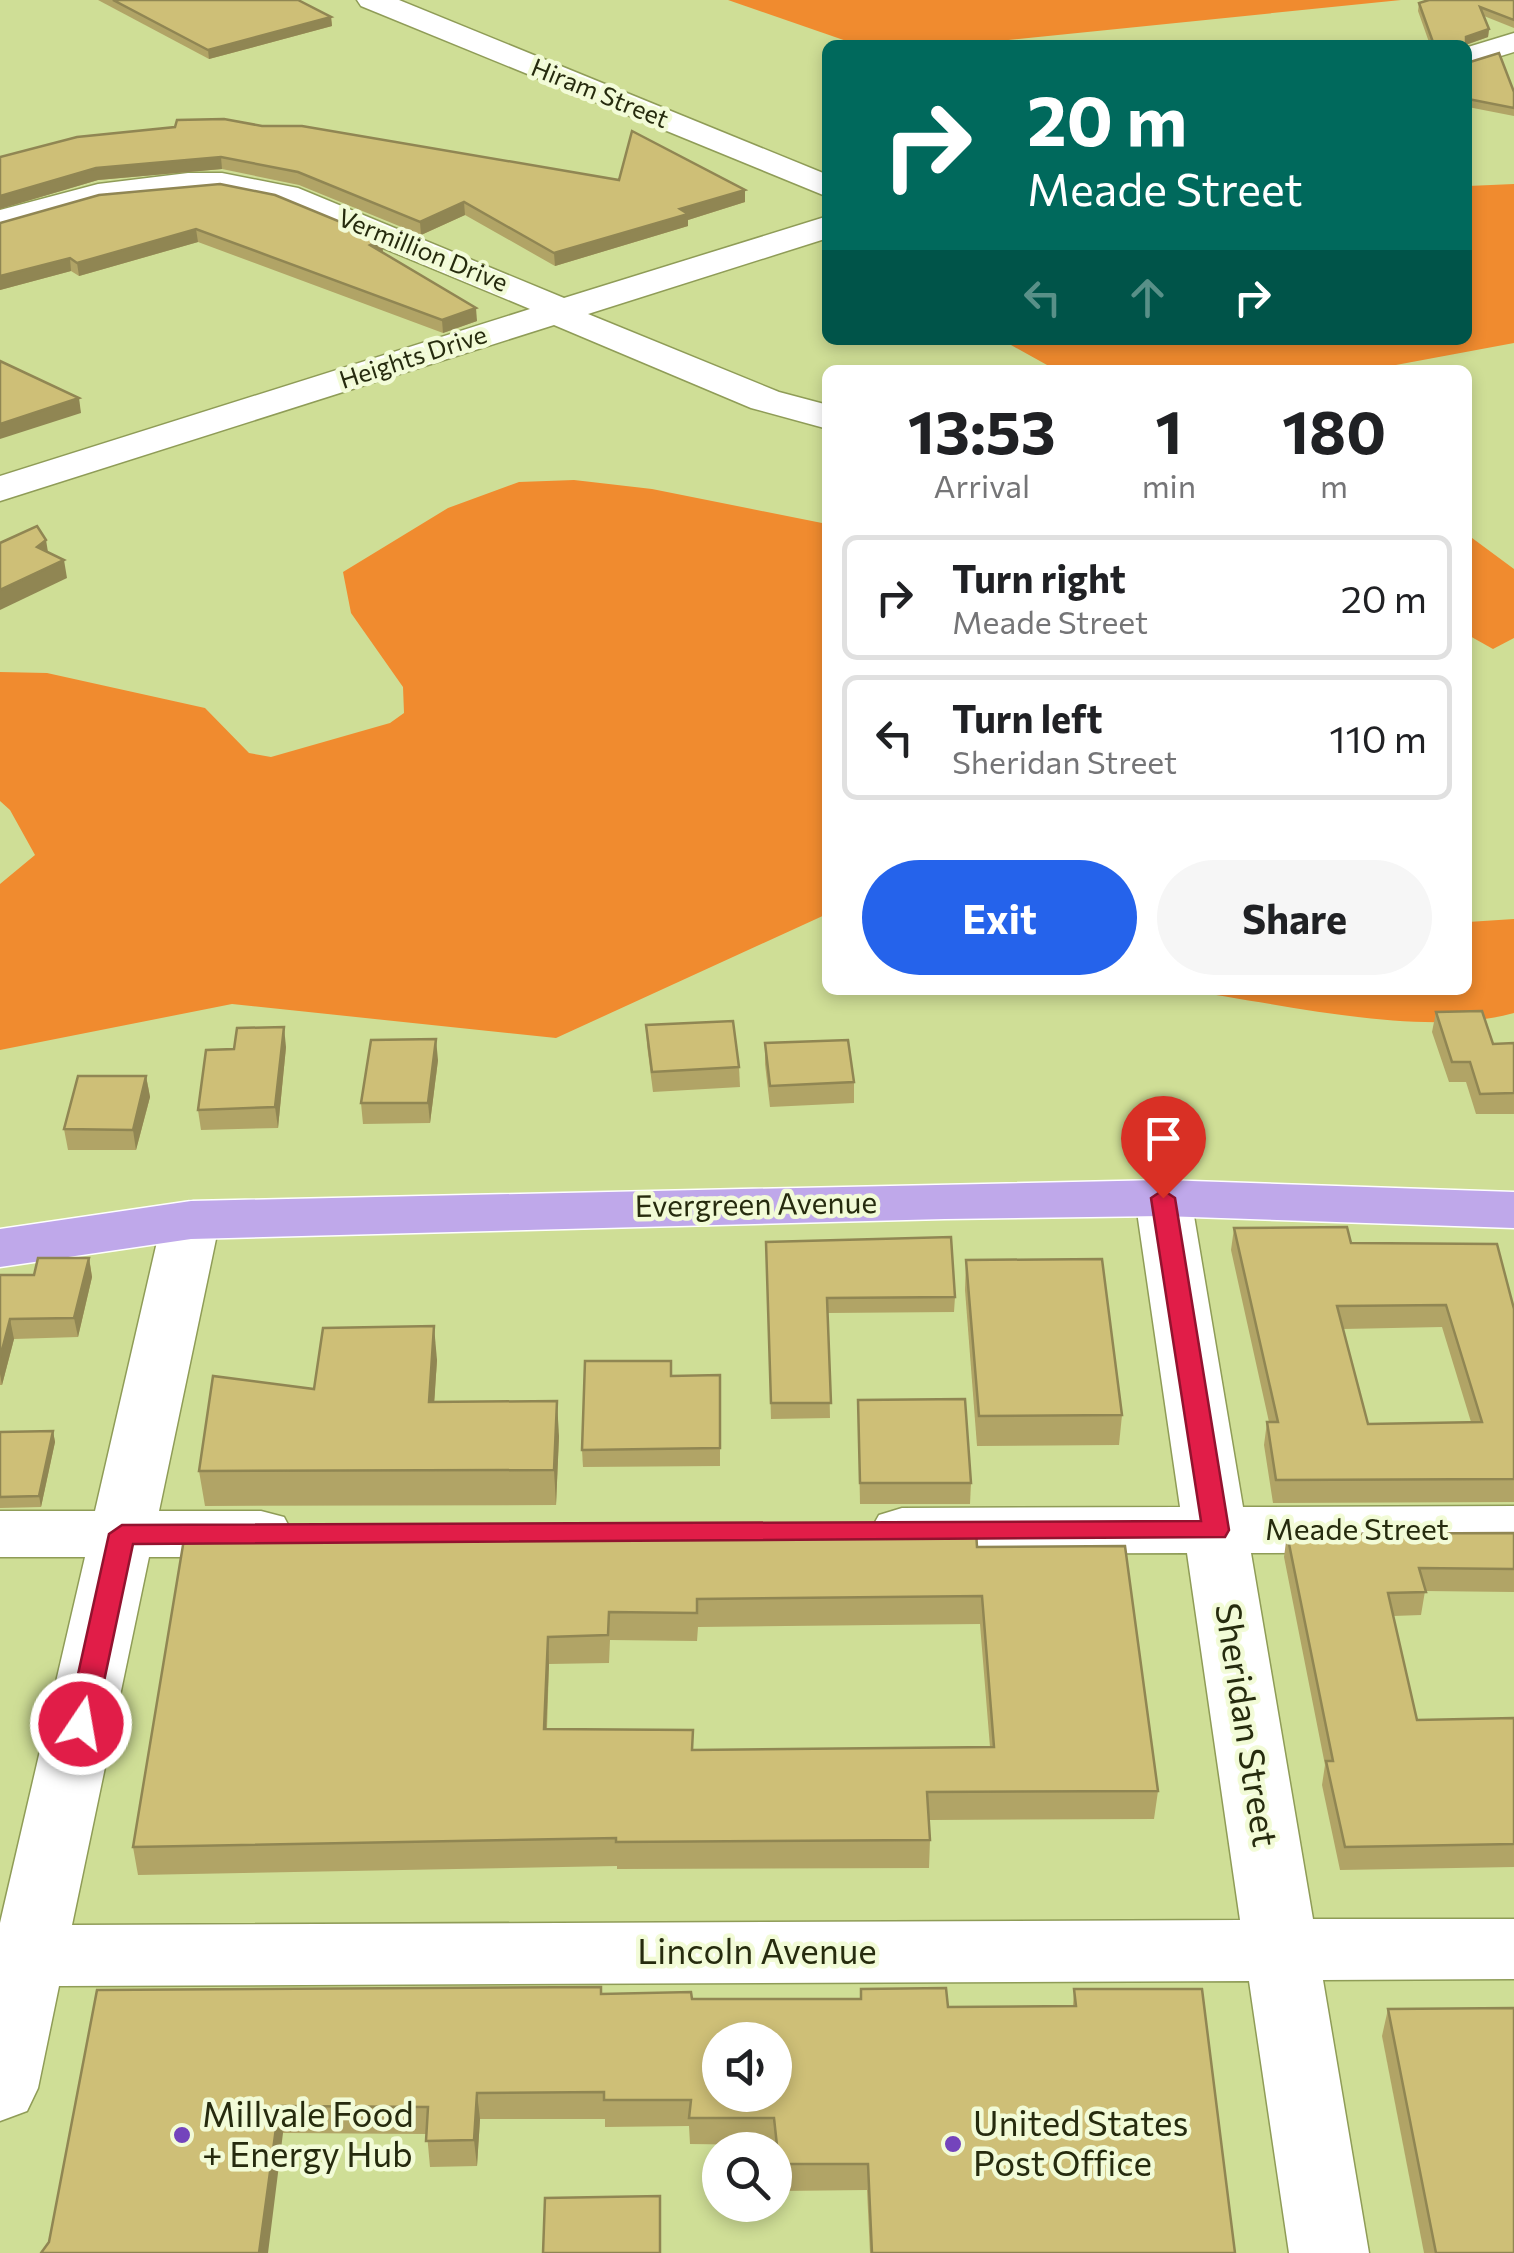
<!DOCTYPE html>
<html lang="en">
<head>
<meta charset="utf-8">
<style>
	:root { --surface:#fff; --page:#f6f6f6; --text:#202124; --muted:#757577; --line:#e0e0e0; --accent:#2563eb }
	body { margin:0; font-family:Commissioner,sans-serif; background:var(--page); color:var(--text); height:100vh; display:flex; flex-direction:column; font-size:38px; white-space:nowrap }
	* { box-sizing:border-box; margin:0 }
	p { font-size:32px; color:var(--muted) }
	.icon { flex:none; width:55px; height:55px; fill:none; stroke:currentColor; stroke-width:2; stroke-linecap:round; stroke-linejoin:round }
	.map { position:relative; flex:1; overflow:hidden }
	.panel { position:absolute; left:822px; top:365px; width:650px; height:630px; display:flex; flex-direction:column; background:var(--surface); border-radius:15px; box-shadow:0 5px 15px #0003 }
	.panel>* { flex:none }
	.banner { position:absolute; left:822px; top:40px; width:650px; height:305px; border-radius:15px; box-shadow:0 5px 15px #0003; background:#00695c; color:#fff; overflow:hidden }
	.buttons { position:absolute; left:702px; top:2022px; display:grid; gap:20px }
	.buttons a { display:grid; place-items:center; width:90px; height:90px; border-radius:50%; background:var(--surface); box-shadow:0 5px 15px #0003; font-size:50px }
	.pin { position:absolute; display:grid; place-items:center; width:85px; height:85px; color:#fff; margin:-102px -42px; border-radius:50% 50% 50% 0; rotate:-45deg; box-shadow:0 0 10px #0007 }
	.pin .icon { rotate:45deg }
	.me { position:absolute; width:110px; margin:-55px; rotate:12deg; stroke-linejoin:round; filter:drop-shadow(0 0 8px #0008) }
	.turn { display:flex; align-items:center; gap:35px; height:210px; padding:0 40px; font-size:45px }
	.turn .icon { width:130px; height:130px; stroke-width:2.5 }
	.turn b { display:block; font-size:70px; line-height:85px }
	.lanes { display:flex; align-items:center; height:95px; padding:0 40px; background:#0003; justify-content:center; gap:50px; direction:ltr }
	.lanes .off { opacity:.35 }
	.eta { display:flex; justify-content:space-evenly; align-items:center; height:170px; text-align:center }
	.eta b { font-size:60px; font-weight:700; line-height:70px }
	.action { display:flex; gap:20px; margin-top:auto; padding:20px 40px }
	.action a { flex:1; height:115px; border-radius:60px; background:var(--accent); color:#fff; font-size:40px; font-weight:700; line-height:115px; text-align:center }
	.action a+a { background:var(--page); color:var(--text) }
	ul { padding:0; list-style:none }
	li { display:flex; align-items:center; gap:30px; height:125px; margin:0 20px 15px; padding:0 20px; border:5px solid var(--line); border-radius:15px }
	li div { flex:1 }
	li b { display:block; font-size:38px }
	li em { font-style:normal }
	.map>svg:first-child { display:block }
	.forest { fill:#f08b2f }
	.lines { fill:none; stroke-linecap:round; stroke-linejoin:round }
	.minor-casing { stroke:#8f9c57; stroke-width:3 }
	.major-casing { stroke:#fff; stroke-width:3 }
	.minor { fill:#fff; fill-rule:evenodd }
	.major { fill:#bfa8ea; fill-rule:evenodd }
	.wall { fill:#b1a466; fill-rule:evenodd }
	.shaded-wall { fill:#908653 }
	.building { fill:#cebf77; stroke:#908653; stroke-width:2.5; fill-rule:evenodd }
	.route { fill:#e11d48; stroke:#92132f; stroke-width:2.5 }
	.poi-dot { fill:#7444bc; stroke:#f2fbd7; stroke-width:4 }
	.labels { text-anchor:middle; stroke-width:9; stroke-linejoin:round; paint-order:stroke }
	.far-street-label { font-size:25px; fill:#262b0e; stroke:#f2fbd7 }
	.street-label { font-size:30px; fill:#262b0e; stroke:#f2fbd7 }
	.near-street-label { font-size:35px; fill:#262b0e; stroke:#f2fbd7 }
	.near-poi-label { font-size:35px; fill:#262b0e; stroke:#f2fbd7; text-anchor:start }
</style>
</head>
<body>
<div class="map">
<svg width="1514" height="2253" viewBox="0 0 1514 2253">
	<rect width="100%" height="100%" fill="#cfde96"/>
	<g class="forest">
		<polygon points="728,0 1401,0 960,45 858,45"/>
		<polygon points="1514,184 1514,343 1369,370 1056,370 1011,345 1012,340 1468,340 1468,186"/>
		<polygon points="574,480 652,489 827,524 827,914 556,1038 232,1004 0,1050 0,884 35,855 10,810 0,801 0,672 47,673 205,708 249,753 271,757 390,723 404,713 403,687 351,613 343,572 448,508 519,482"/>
		<polygon points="1468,535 1514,569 1514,638 1493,649 1468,635"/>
		<path d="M1514,919V1013C1422,1039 1279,1003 1183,990H1468V922Z"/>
	</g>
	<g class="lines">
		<g class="minor-casing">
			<g id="minor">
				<polygon points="357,0 399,0 828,175 828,197 361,6"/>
				<polygon points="1514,33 1514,52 1468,66 1468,47"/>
				<polygon points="188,173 222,173 298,188 564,298 828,216 828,238 588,314 779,392 828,405 828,429 751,408 554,325 0,501 0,476 530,309 277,204 222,193 100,204 0,232 0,210 98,184"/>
				<polygon points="1163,1180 1183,1185 1191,1198 1243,1507 1514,1506 1514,1552 1251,1553 1313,1919 1514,1919 1514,1979 1323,1980 1369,2253 1289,2253 1249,1981 59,1986 38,2088 27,2111 0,2121 0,1923 85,1557 0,1557 0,1511 95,1511 162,1220 171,1207 191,1201 211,1207 220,1220 159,1511 261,1511 284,1517 293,1534 284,1551 261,1557 149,1557 72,1925 1240,1920 1187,1553 902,1554 879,1547 870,1531 879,1515 902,1508 1180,1507 1135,1198 1143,1185"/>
			</g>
		</g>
		<g class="major-casing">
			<polygon id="major" points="1163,1180 1514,1192 1514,1228 1163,1216 945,1219 191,1239 0,1267 0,1229 191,1201"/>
		</g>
		<use href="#minor" class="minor"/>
		<use href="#major" class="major"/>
	</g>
	<g class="wall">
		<polygon points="98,0 298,0 331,17 332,26 209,59"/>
		<polygon points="1514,0 1514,28 1484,16 1489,29 1488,37 1466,45 1430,45 1418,11 1419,3"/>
		<polygon points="1468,60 1514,92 1514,116 1468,107"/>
		<polygon points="77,137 745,202 688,220 688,226 555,266 465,215 421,235 299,185 222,169 98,180 0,209 0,157"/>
		<polygon points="99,195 382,252 477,321 443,333 198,242 79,276 71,271 0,290 0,223"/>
		<polygon points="1436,1012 1493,1044 1514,1043 1514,1114 1476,1114 1466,1082 1449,1082 1432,1032"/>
		<polygon points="646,1025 739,1067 740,1087 653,1092 647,1045"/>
		<polygon points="765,1043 854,1082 854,1103 770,1107 765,1064"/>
		<polygon points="286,1047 278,1128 201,1130 198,1110"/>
		<polygon points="438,1060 430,1123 363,1124 361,1103"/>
		<polygon points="146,1076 150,1097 136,1150 68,1150 64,1129"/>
		<path d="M1234,1228L1351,1243L1514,1309V1502L1273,1503L1264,1445L1267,1422H1269L1231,1250ZM1442,1327L1471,1422L1368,1424L1343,1329Z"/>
		<polygon points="766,1242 955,1297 954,1312 828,1313 830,1418 771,1419"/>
		<polygon points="89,1258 92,1277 78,1337 14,1339 2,1385 0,1385 0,1275 34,1275"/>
		<polygon points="966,1260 1122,1415 1119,1445 977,1446 965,1290"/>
		<polygon points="437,1360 434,1402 559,1436 556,1505 205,1506 199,1471 314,1389"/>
		<polygon points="720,1375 720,1466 583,1467 582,1450 671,1376"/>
		<polygon points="858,1400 971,1483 970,1504 860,1504"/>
		<polygon points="53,1431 55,1442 41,1507 0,1508 0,1432"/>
		<path d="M185,1533L977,1547L1158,1791L1154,1819L929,1820L930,1840L929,1868L617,1869V1866L138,1875L133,1847ZM980,1624L990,1747L693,1750L547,1729L549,1664L609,1663L610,1640L697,1641L698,1627Z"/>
		<polygon points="1514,1533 1514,1592 1425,1591 1421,1615 1393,1616 1417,1720 1514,1718 1514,1867 1340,1870 1322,1785 1325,1765 1284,1557 1287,1534"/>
		<polygon points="1074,1989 1235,2253 870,2253 867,2190 779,2191 774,2145 690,2144 689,2126 605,2127 605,2119 480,2119 477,2166 430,2167 427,2134 283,2133 49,2242 97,1990 601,1994 692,1999 948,2007 1073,2006"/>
		<polygon points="1388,2009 1514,2253 1424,2253 1382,2036"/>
	</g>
	<g class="shaded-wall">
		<polygon points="331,17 332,26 209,59 208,50"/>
		<polygon points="1489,29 1488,37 1465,45 1466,37"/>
		<polygon points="221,157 222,169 98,180 0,209 0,196 96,168"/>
		<polygon points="745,190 745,202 688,220 688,226 555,266 554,253 680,209"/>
		<polygon points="464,202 465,215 421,235 420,222"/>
		<polygon points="196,229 198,242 79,276 77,263"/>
		<polygon points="382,239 383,252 370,245"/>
		<polygon points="70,258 71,271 0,290 0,276"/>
		<polygon points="476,308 477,321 443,333 442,320"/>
		<polygon points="79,398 81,413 0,439 0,424"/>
		<polygon points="46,540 49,558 37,547"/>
		<polygon points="64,560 67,578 0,610 0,590"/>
		<polygon points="284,1027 286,1047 278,1128 275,1107"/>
		<polygon points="436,1039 438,1060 430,1123 428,1103"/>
		<polygon points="146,1076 150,1097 136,1150 133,1130"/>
		<polygon points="89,1258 92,1277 78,1337 74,1318"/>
		<polygon points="10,1319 14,1339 2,1385 0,1374 0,1358"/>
		<polygon points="434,1326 437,1360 432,1437 429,1402"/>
		<polygon points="557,1401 559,1436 556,1505 554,1470"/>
		<polygon points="53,1431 55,1442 41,1507 39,1496"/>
		<polygon points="548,1637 549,1664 545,1757 544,1729"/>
		<polygon points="477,2093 480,2119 477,2166 474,2140"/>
		<polygon points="279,2106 283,2133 268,2253 259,2253"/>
	</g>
	<g class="building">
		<polygon points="113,0 298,0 331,17 208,50"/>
		<polygon points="1429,0 1514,0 1514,20 1480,7 1489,29 1466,37 1466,45 1434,45 1419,3"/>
		<polygon points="1499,53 1514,92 1514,108 1468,99 1468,60 1470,62"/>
		<polygon points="224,119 262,126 302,126 619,180 632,131 745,190 680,209 688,214 554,253 464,202 420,222 298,172 221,157 96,168 0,196 0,157 77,137 175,127 177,120"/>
		<polygon points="220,184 275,195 382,239 370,245 476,308 442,320 196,229 77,263 70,258 0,276 0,223 99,195"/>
		<polygon points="0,361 79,398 0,424"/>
		<polygon points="37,526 46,540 37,547 64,560 0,590 0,543"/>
		<polygon points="1482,1011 1493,1044 1514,1043 1514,1093 1480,1094 1470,1062 1452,1062 1436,1012"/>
		<polygon points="733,1021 739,1067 652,1072 646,1025"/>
		<polygon points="284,1027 275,1107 198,1110 206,1050 234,1049 237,1028"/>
		<polygon points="436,1039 428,1103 361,1103 371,1040"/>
		<polygon points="848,1040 854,1082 770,1086 765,1043"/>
		<polygon points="78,1076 146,1076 133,1130 64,1129"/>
		<path d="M1347,1227L1351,1243L1497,1244L1514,1309V1479L1276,1480L1267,1422H1278L1234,1228ZM1446,1305L1482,1422L1368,1424L1337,1306Z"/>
		<polygon points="951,1237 955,1297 827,1298 831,1403 771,1403 766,1242"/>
		<polygon points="38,1258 89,1258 74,1318 10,1319 0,1358 0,1275 34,1275"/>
		<polygon points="1102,1259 1122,1415 979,1416 966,1260"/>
		<polygon points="434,1326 429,1402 557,1401 554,1470 199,1471 213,1376 314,1389 323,1328"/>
		<polygon points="585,1361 671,1361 671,1376 720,1375 720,1448 582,1450"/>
		<polygon points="965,1399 971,1483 860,1483 858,1400"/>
		<polygon points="53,1431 39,1496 0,1497 0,1432"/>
		<path d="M976,1530L977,1547L1125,1546L1158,1791L927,1792L930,1840L616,1842V1838L133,1847L185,1533ZM982,1596L994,1747L692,1750L693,1730L544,1729L548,1637L608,1635L609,1612L697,1613V1599Z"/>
		<polygon points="1514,1533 1514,1569 1419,1568 1426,1592 1388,1593 1417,1720 1514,1718 1514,1844 1345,1847 1326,1761 1333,1761 1287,1534"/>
		<path d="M601,1987V1994L691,1992L692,1999H861V1989L946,1988L948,2007L1076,2006L1074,1989H1202L1235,2253H872L868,2164H779L774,2118H689L691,2100H604V2092L477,2093L474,2140L426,2141L428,2107L279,2106L259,2253H41L49,2242L97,1990ZM720,2040H775V2095H720Z"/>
		<polygon points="1514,2008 1514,2253 1436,2253 1388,2009"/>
		<polygon points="660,2196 660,2253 543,2253 545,2198"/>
	</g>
	<polygon class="route" points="1163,1190 1175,1198 1229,1530 1225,1537 133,1544 95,1724 91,1731 71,1731 67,1724 109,1534 122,1525 1201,1521 1151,1198"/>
	<g class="poi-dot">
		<circle cx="182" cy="2135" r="10"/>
		<circle cx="953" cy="2144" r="10"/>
	</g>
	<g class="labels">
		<g class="far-street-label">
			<text transform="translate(600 93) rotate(22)" y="9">Hiram Street</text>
			<text transform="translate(423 250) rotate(22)" y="9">Vermillion Drive</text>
			<text transform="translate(413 357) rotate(-18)" y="9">Heights Drive</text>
		</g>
		<g class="street-label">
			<text transform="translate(756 1205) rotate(-1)" y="10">Evergreen Avenue</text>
			<text x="1357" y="1540">Meade Street</text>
		</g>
		<g class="near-street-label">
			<text transform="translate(1246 1725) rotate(81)" y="12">Sheridan Street</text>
			<text x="757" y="1964">Lincoln Avenue</text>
		</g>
		<g class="near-poi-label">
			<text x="202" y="2127">Millvale Food<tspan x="202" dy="40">+ Energy Hub</tspan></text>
			<text x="973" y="2136">United States<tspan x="973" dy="40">Post Office</tspan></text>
		</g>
	</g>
</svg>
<div class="buttons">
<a><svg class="icon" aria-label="sound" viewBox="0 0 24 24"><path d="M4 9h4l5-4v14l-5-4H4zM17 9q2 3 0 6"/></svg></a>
<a><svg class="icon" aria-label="search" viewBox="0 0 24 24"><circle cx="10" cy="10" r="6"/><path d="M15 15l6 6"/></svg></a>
</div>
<div class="pin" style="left:1163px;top:1198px;background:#d93025"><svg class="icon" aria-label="arrive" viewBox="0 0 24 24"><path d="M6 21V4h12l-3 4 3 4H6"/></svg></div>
<svg class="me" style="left:81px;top:1724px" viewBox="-20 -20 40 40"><circle r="17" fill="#e11d48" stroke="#fff" stroke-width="3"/><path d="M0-11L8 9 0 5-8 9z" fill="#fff"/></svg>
<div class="banner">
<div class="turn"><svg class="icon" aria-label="right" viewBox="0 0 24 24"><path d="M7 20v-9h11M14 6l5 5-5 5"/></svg><div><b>20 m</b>Meade Street</div></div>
<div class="lanes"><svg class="icon off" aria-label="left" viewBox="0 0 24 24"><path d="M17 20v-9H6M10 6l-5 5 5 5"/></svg><svg class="icon off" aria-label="ahead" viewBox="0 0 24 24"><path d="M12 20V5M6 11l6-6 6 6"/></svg><svg class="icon" aria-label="right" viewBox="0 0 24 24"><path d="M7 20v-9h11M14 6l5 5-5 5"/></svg></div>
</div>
<section class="panel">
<div class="eta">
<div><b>13:53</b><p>Arrival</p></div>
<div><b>1</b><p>min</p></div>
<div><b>180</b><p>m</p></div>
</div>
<ul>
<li><svg class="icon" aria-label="right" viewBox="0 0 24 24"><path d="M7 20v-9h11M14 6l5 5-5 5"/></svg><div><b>Turn right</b><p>Meade Street</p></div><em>20 m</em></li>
<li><svg class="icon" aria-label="left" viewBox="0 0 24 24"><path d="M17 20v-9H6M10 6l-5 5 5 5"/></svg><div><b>Turn left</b><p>Sheridan Street</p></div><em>110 m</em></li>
</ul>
<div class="action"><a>Exit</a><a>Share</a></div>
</section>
</div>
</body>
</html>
